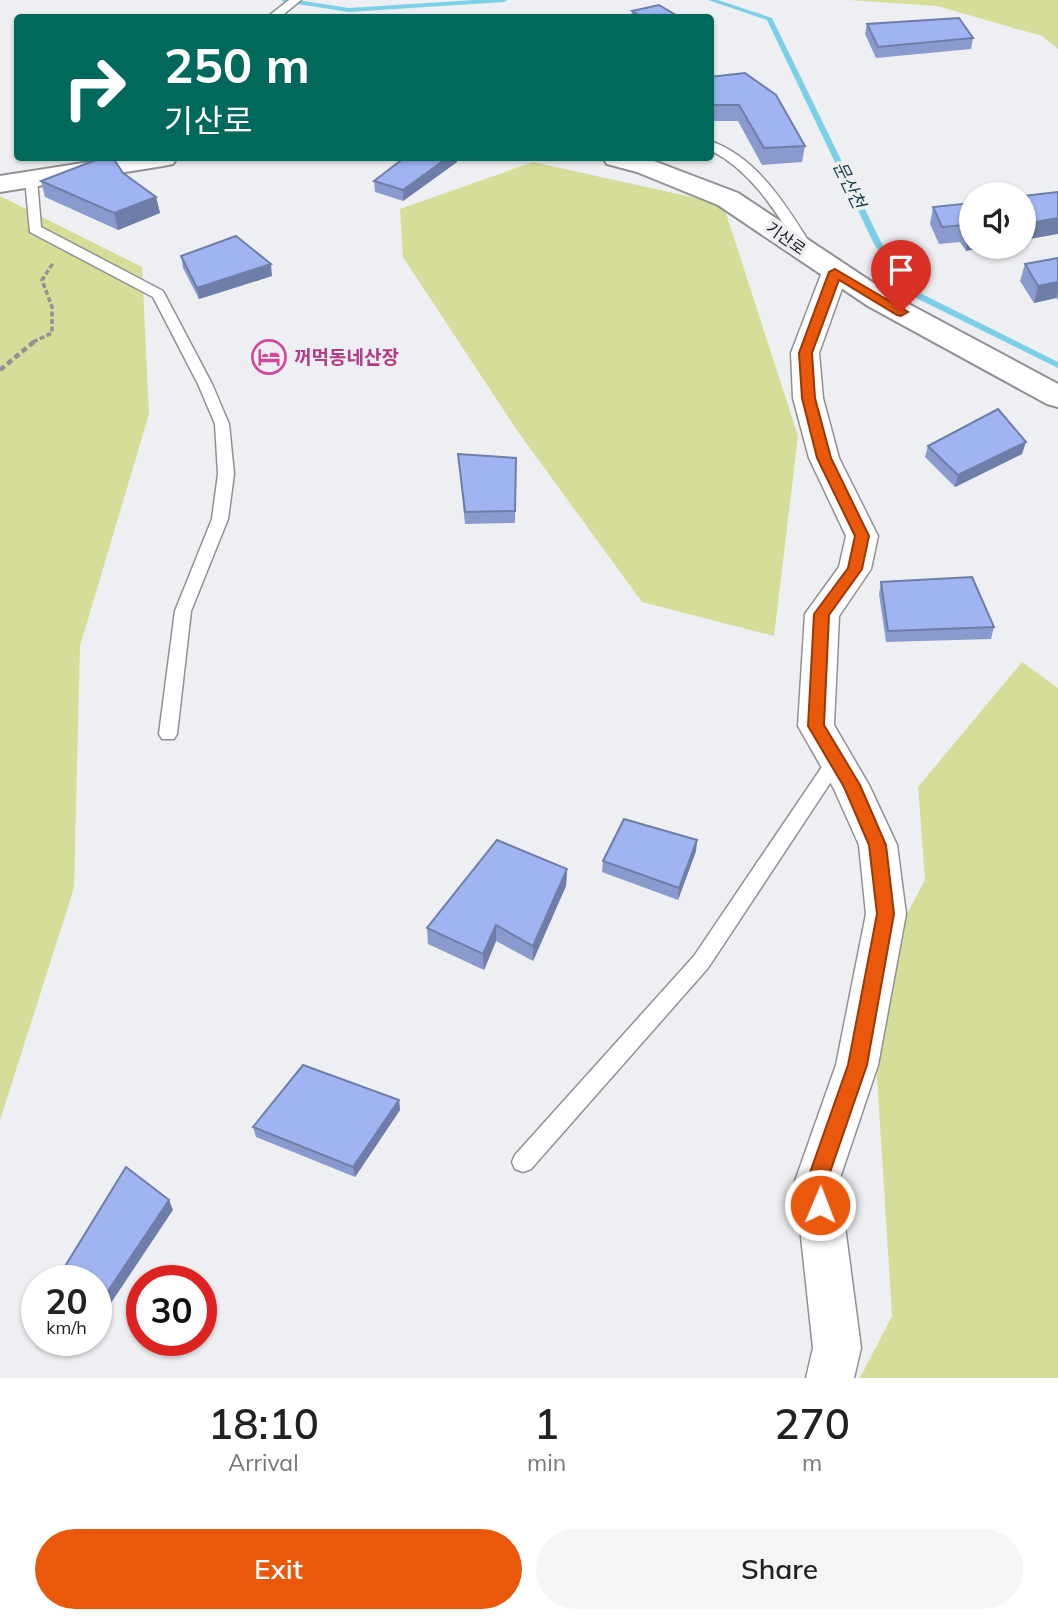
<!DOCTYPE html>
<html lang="en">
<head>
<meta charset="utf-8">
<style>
	:root { --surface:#fff; --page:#f6f6f6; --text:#222; --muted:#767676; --accent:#ea580c }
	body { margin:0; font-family:Mulish,"Noto Sans KR",sans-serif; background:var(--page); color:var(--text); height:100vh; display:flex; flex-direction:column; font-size:26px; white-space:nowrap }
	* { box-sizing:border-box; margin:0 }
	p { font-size:23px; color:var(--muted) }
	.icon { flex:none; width:38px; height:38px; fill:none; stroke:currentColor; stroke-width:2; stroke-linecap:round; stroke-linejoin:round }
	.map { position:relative; height:1378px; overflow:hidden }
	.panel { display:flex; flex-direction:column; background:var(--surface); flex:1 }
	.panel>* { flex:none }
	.hud { position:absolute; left:14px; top:14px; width:700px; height:147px; border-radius:7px; box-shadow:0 2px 5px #0004; background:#00695c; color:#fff; overflow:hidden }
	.fabs { position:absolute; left:959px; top:182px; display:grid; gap:14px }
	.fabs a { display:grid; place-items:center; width:77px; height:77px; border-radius:50%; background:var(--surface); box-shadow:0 2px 5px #0004; font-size:35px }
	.speed { position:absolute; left:21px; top:1265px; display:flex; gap:14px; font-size:35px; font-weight:700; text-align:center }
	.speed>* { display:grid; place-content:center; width:91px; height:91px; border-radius:50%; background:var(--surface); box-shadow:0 2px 5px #0004; line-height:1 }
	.speed small { font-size:18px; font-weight:400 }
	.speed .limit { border:10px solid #d22; background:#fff; color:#111 }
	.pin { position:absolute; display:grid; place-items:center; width:60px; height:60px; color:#fff; margin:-72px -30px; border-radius:50% 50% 50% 0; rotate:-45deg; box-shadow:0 0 7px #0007 }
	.pin .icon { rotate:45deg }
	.me { position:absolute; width:77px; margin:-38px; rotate:1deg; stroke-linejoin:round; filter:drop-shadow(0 0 5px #0008) }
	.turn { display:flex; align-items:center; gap:24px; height:147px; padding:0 35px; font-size:32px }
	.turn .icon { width:91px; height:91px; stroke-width:2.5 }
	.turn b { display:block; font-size:49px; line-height:60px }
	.eta { display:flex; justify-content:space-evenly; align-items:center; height:119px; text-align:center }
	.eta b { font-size:42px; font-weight:600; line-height:49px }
	.cta { display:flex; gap:14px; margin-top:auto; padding:14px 35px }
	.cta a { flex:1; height:80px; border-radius:42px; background:var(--accent); color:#fff; font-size:28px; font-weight:600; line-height:80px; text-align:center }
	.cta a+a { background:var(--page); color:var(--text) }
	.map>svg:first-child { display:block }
	.green { fill:#d6dd99 }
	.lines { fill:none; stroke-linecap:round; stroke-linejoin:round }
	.stream { fill:#7bd0e8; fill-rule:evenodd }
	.service-casing { stroke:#909194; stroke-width:3 }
	.minor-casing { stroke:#909194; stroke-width:3 }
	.secondary-casing { stroke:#909194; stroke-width:4 }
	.path-far1 { stroke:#929294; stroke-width:3.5; stroke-dasharray:5 2.5; stroke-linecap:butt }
	.path { stroke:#929294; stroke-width:4.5; stroke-dasharray:6 3.5; stroke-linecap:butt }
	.service { fill:#fff; fill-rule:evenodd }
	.minor { fill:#fff; fill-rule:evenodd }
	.secondary { fill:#fff; fill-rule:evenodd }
	.wall { fill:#899bce }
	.shaded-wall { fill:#6f7ea8 }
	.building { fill:#9fb4f0; stroke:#6f7ea8; stroke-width:2 }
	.route { fill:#ea580c; stroke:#983908; stroke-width:2 }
	.labels { text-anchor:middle; stroke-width:7; stroke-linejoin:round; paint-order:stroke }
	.far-street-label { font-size:16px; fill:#161617; stroke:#eeeff2 }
	.far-water-label { font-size:18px; font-style:italic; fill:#19414b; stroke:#eeeff2 }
	.hotel-label { font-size:19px; font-weight:bold; fill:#b23c85; stroke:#eeeff2; text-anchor:start }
</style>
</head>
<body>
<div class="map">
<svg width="1058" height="1378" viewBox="0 0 1058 1378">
	<rect width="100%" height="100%" fill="#eeeff2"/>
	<g class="green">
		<polygon points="849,0 1058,0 1058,49 1042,36 937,6"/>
		<polygon points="533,162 723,204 798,436 774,636 642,602 516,429 403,257 400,209"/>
		<polygon points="0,196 142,267 149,414 80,646 74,888 0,1120"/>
		<polygon points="1022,662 1058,688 1058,1378 860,1378 892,1316 871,981 925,880 918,787"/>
	</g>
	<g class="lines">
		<g class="stream">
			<polygon points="281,0 297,0 349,8 474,0 507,0 504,2 349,12 284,2"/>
			<polygon points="708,0 718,0 772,18 882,244 918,292 1058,362 1058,368 912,296 874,244 767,20"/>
		</g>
		<g class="service-casing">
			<g id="service">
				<polygon points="289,0 301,0 279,18 266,18"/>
				<path d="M710,141C760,158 790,212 816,253L814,256H804C778,216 755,173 710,150Z"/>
				<polygon points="31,175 37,179 41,227 163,291 212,384 229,424 234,474 228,519 191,611 177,734 174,739 162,739 159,734 175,611 212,519 218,474 215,424 198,384 153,297 30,232 25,179"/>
				<polygon points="836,753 842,755 845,760 842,765 708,968 531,1169 523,1172 515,1169 512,1162 515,1155 694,956 830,755"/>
			</g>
		</g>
		<g class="minor-casing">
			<polygon id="minor" points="835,264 844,266 848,272 819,353 823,398 839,458 878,536 871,569 839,616 834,725 869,785 897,845 906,914 878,1065 839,1181 861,1348 854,1378 806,1378 813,1348 795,1181 836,1065 866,914 859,845 834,789 798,726 805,614 839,567 846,536 809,458 793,398 791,353 822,272 826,266"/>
		</g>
		<g class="secondary-casing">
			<g id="secondary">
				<polygon points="115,158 177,158 173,164 163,166 0,192 0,176"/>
				<polygon points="603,158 646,158 738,193 890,294 1058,384 1058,407 1047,404 868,306 718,205 637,172 607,164"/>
			</g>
		</g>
		<polyline class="path-far1" points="33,342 52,333 52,307 42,280 53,263"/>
		<polyline class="path" points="0,370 36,340"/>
		<use href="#service" class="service"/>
		<use href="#minor" class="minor"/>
		<use href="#secondary" class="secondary"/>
	</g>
	<g class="wall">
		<polygon points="632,11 681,18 631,18"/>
		<polygon points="867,24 973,38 971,49 876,58 865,34"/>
		<polygon points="710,77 805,146 802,162 762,165 738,121 710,121"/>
		<polygon points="404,158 457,158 457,162 403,201 375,192 374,181"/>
		<polygon points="123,173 156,197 160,213 118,230 45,197 41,181"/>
		<polygon points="971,203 971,247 966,251 960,242 939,244 930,224 933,207"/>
		<polygon points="181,256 272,276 199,299 183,268"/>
		<polygon points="1058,258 1058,300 1056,298 1034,303 1020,281 1025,264"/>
		<polygon points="928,446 1022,454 955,487 925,457"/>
		<polygon points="458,454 516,458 515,523 465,524"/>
		<polygon points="881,582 994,627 991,639 886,642 879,594"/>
		<polygon points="697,840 696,851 678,900 602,872 603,861"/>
		<polygon points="567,869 566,886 533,961 496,941 484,970 428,944 427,928"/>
		<polygon points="399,1100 400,1110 355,1177 256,1137 253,1127"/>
	</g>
	<g class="shaded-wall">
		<polygon points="447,158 457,158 457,162 403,201 403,190"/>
		<polygon points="156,197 160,213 118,230 114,213"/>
		<polygon points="1058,218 1058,234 1024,240 1024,224"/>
		<polygon points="969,234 971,234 971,247 987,247 966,251"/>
		<polygon points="271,264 272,276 199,299 197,288"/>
		<polygon points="1058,282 1058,291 1056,298 1034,303 1038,286"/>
		<polygon points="1026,442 1022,454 955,487 958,475"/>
		<polygon points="697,840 696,851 678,900 679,888"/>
		<polygon points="567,869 566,886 533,961 533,946"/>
		<polygon points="496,925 496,941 484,970 483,954"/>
		<polygon points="399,1100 400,1110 355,1177 353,1167"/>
		<polygon points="169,1200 173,1210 101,1318 96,1309"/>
	</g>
	<g class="building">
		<polygon points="659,5 681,18 643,18 632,11"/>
		<polygon points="959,18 973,38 878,47 867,24"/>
		<polygon points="745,73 776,95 805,146 764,148 739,105 710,105 710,77"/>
		<polygon points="101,158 113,158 123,173 156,197 114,213 41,181"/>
		<polygon points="404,158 447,158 403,190 374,181"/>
		<polygon points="1058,192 1058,218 1024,224 1024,196"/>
		<polygon points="971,203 971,234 969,234 964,225 942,227 933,207"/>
		<polygon points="236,236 271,264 197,288 181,256"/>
		<polygon points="1058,258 1058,282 1038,286 1025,264"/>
		<polygon points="998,409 1026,442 958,475 928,446"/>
		<polygon points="458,454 516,458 515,511 465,512"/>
		<polygon points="972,577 994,627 888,631 881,582"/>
		<polygon points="624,819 697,840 679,888 603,861"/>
		<polygon points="497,840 567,869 533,946 496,925 483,954 427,928"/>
		<polygon points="303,1065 399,1100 353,1167 253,1127"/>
		<polygon points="126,1167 169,1200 96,1309 96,1281 56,1281"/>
	</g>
	<polygon class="route" points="835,269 908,312 901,316 897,315 839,280 812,353 815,398 831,458 869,536 862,569 829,615 824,725 860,785 886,845 894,914 867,1065 827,1181 830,1205 827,1212 820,1215 812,1212 807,1181 848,1065 877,914 869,845 844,787 808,726 814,614 848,568 855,536 817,458 802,398 799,353 829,272"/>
	<defs>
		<g id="hotel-ring" transform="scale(1.75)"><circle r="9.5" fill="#eeeff2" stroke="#d1479c" stroke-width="1.5"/><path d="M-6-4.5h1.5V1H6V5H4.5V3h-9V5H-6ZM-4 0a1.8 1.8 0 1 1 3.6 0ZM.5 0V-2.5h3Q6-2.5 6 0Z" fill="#d1479c"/></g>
	</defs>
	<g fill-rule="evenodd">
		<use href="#hotel-ring" x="269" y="357"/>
	</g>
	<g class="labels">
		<g class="far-street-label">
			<text transform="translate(786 238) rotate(35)" y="6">기산로</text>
		</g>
		<g class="far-water-label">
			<text transform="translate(849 185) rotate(64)" y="6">문산천</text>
		</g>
		<g class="hotel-label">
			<text x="294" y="364">꺼먹동네산장</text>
		</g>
	</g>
</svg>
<div class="fabs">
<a><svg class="icon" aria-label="sound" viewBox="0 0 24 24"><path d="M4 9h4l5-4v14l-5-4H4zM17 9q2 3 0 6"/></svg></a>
</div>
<div class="speed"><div>20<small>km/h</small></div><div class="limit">30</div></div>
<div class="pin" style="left:901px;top:312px;background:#d93025"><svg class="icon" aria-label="arrive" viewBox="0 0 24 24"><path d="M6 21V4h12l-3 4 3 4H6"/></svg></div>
<svg class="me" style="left:820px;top:1205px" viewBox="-20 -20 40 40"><circle r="17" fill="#ea580c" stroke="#fff" stroke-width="3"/><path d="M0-11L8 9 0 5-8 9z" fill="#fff"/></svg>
<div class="hud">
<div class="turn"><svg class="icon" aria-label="right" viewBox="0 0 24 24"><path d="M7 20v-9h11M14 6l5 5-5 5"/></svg><div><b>250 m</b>기산로</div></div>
</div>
</div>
<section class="panel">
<div class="eta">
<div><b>18:10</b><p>Arrival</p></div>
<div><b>1</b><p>min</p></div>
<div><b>270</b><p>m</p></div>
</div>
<div class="cta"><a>Exit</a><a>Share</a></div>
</section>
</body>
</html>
